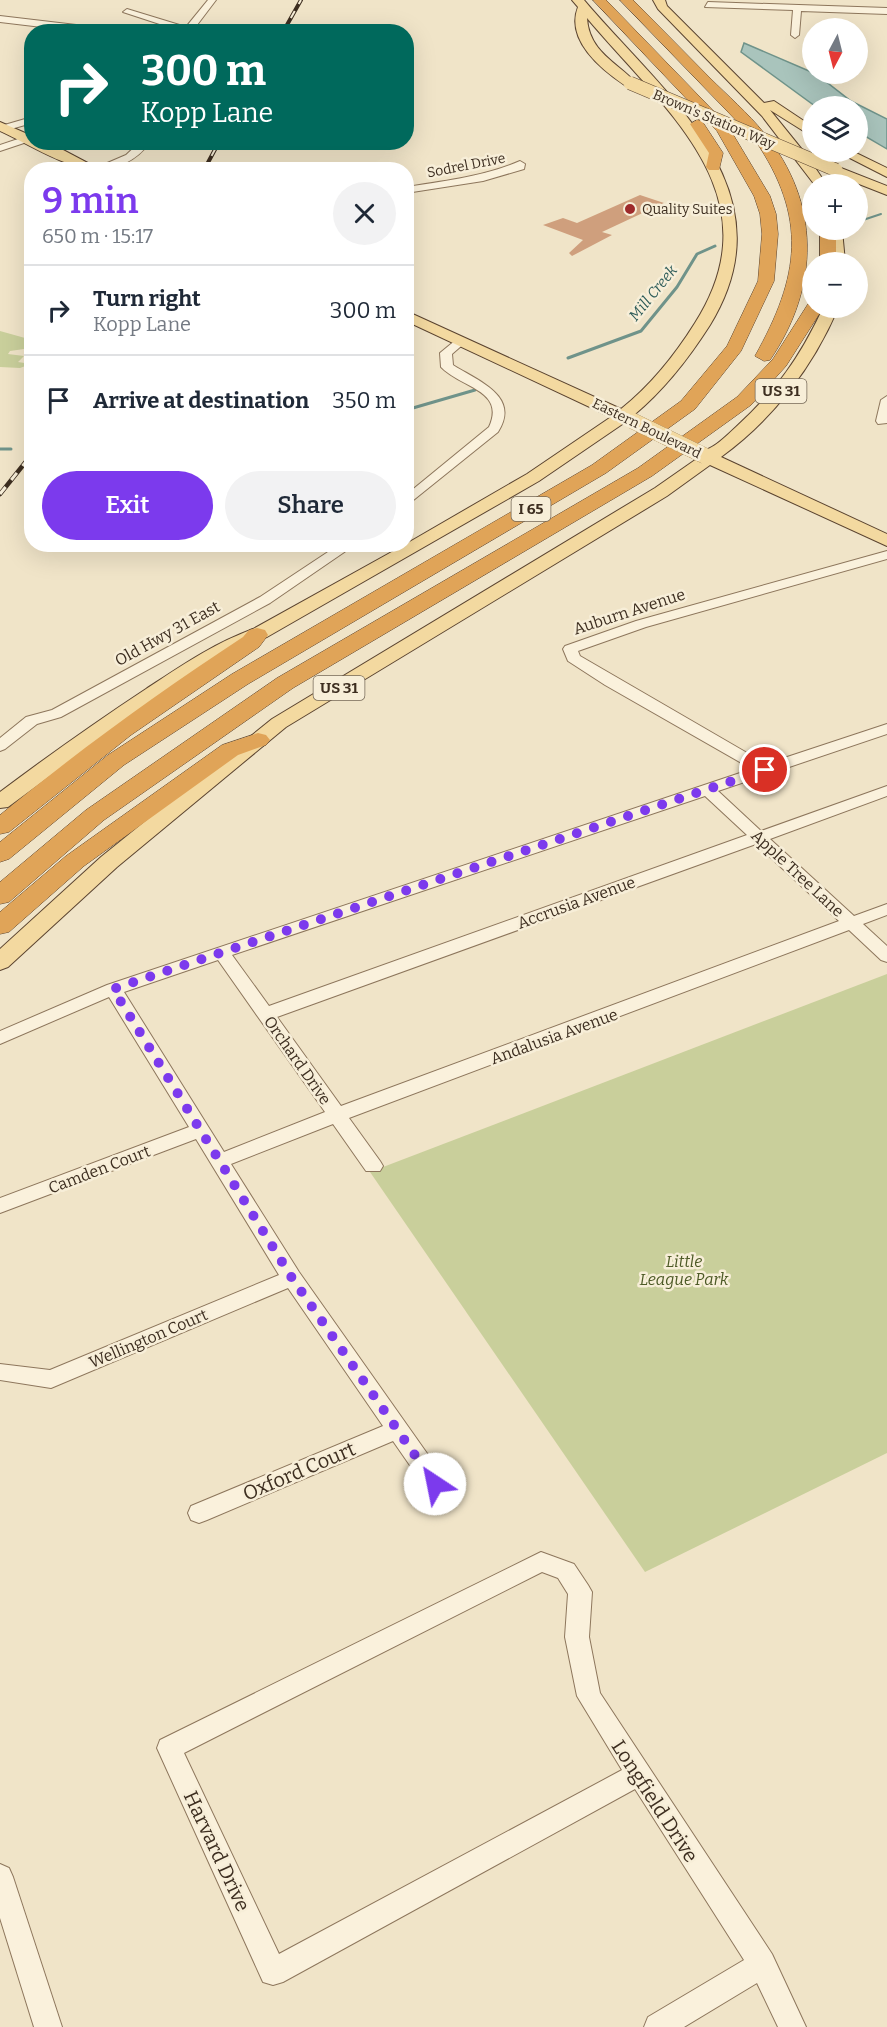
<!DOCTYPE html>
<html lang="en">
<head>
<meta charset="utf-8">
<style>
	:root { --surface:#fff; --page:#f2f2f3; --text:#1f2937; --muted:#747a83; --line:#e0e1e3; --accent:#7c3aed }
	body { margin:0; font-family:Bitter,serif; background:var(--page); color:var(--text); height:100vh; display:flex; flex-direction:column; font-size:22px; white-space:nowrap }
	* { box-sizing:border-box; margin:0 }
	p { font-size:20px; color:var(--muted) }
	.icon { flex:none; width:33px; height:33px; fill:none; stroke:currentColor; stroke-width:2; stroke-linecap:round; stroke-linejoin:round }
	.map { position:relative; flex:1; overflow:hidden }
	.details { position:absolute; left:24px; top:162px; width:390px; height:390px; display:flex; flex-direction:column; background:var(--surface); border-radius:24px; box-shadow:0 6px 24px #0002 }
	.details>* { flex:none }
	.guide { position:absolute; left:24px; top:24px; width:390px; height:126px; border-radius:24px; box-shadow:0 6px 24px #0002; background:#00695c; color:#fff; overflow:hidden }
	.needle { width:39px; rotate:187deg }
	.fabs { position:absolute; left:802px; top:18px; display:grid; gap:12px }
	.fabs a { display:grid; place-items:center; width:66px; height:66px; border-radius:50%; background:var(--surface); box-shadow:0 6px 24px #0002; font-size:30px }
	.pin { position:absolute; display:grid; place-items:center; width:51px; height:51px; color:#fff; margin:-26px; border:3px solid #fff; border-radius:50%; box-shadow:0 2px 6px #0007 }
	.me { position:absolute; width:66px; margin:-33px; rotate:326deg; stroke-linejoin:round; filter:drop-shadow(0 0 4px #0008) }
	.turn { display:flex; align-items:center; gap:21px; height:126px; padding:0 18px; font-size:27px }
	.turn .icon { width:78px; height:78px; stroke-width:2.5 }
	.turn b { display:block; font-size:42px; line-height:51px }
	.round { display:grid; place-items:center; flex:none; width:63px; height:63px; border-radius:32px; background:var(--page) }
	.head { display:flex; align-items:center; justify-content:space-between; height:102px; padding:0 18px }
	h1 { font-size:36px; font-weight:600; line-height:45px; color:var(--accent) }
	.cta { display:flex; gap:12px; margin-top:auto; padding:12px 18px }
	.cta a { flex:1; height:69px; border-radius:36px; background:var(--accent); color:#fff; font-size:24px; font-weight:600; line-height:69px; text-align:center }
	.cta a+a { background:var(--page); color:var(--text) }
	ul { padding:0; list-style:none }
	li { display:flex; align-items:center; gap:18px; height:90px; padding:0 18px; border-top:2px solid var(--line) }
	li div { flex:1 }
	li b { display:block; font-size:22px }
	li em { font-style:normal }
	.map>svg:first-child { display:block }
	.green { fill:#c9cf9b }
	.water { fill:#a9c4bc; stroke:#6f938a; stroke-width:1.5 }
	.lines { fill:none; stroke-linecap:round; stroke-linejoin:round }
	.stream-far1 { stroke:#6f938a; stroke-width:2 }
	.stream { stroke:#6f938a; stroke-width:3 }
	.building { fill:#cf9f7d }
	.minor-casing { stroke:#8d765c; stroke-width:2 }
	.major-casing { stroke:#5b4430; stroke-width:2 }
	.highway-casing { stroke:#5b4430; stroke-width:1 }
	.minor { fill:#faf1dc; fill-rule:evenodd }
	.major { fill:#f3d9a0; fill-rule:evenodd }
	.highway { fill:#e0a458; fill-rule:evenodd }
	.rail-far1-casing { stroke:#3d2e20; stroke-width:4 }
	.rail-casing { stroke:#3d2e20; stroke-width:4.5 }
	.rail-far1 { stroke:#f7eed8; stroke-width:2; stroke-dasharray:8; stroke-linecap:butt }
	.rail { stroke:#f7eed8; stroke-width:3; stroke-dasharray:9; stroke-linecap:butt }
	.major-bridge-far1-casing { stroke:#5b4430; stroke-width:14; stroke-linecap:butt }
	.major-bridge-casing { stroke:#5b4430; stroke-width:16; stroke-linecap:butt }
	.major-bridge-far1 { stroke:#f3d9a0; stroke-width:13 }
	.major-bridge { stroke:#f3d9a0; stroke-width:16 }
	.route { stroke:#7c3aed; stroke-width:10; stroke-dasharray:0 18 }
	.poi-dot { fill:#9e2a2b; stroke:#f7eed8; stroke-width:2 }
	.labels { text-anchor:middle; stroke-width:5; stroke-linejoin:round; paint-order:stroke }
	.far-street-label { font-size:14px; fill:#3d2e20; stroke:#f7eed8 }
	.far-poi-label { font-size:14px; fill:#3d2e20; stroke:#f7eed8; text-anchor:start }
	.far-water-label { font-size:15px; font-style:italic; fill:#2f5d5a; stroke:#f7eed8 }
	.shield { fill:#f7eed8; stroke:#756857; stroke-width:1.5 }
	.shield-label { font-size:15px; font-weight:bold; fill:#3d2e20 }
	.street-label { font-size:16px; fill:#3d2e20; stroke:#f7eed8 }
	.park-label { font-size:16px; font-style:italic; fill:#4d5a26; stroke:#f7eed8 }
	.near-street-label { font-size:20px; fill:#3d2e20; stroke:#f7eed8 }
</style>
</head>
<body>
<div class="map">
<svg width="887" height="2027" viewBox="0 0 887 2027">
	<rect width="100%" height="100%" fill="#f0e4c8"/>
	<g class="green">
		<polygon points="0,331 25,338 31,337 31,348 10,351 8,354 24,356 18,362 31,364 20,368 0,367"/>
		<polygon points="887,974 887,1453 645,1572 370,1172"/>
	</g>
	<polygon class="water" points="744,43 816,74 851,101 887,119 887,149 858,132 858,106 815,106 741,52"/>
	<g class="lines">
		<polyline class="stream-far1" points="863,220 881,214"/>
		<g class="stream">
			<polyline points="568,358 641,331 677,287 697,254 715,246"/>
			<polyline points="406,410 475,390"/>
			<polyline points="0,449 11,449"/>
		</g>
	</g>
	<polygon class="building" points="640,195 664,203 602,232 612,235 572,256 569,253 583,240 543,225 563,218 577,223"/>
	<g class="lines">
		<g class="minor-casing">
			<g id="minor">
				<polygon points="208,0 216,0 194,29 199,32 184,32 123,12 127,9 186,27"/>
				<polygon points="708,2 887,8 887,14 801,11 799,35 795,38 791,35 793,10 705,7"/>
				<polygon points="0,16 110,29 114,32 84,32 0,22"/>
				<polygon points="32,117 32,123 4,131 0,129 1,126"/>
				<polygon points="27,136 30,137 30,141 0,151 0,145"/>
				<path d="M140,142H150C135,163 115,170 91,170L126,155Z"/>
				<path d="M520,161L525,164L524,169L483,181L406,193V187C446,181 485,176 520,161Z"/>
				<path d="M457,339L467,341L452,354L453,365C478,381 521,396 498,432L406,506V495L489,427C506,390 461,388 441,367L440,353Z"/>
				<polygon points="887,396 887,423 878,424 876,421 881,400"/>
				<polygon points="340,544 356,544 270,603 61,717 37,724 5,749 0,751 0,738 26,717 52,710 260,597"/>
				<path d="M887,551V559L646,627L578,651L580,656L766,764L887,724V734L718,791L761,831L887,786V796L770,839L854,916L887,904V915L863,924L887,946V962L881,960L849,930L349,1118L380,1161L383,1166L380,1171H366L333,1124L231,1164L299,1272L443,1476L446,1483L443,1490L435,1492L427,1490L393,1441L207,1520L199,1523L191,1520L188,1513L191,1506L383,1426L288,1288L51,1388L0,1380V1364L50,1370L279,1275L196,1139L0,1213V1198L189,1127L109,997L0,1044V1031L107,985L752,769L605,685L568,661L563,649L565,646L636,621ZM705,796L747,835L269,1006L232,955ZM756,844L839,921L341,1106L277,1017ZM218,960L325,1112L224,1152L124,992Z"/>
				<path d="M541,1552L574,1564L588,1585L592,1592L589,1637L600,1693L772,1954L806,2027H778L757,1983L684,2027H644L648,2017L744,1960L635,1789L283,1982L273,1985L263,1982L157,1748L160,1740ZM542,1572L558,1578L568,1594L565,1637L577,1696L622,1770L279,1954L184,1753Z"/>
				<polygon points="0,1864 9,1868 13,1877 62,2027 34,2027 0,1918"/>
			</g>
		</g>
		<g class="major-casing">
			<g id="major">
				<path d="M572,0H584C664,95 793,189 710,325C689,358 664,390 634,415L641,421L639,425L624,423L539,481L267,637L249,642L209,665L108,733L8,807L0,808V792C48,756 96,722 146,689C184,664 211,645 253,629L406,544L527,474L611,417L406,321V311L621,409C651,385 675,355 695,323C777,194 663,109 587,18C589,52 617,62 636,83L634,86H626C602,70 565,40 578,7Z"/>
				<polygon points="653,0 665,0 667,6 764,103 774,101 813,127 813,137 770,110 808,157 826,184 814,184 762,116 658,9"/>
				<path d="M0,122L32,136V142H48L101,170C67,170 31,145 0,131Z"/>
				<polygon points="838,152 854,152 887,168 887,177"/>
				<polygon points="836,166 887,186 887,195 831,173 829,170"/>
				<polygon points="828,230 842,230 845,262 831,262"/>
				<path d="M823,308H838C813,367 773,419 721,457L887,534V546L710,465L667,496L286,727L117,867L8,967L0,970V949L101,857L272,719L655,488L698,458L699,452C714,449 725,437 736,427C778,388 799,359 823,308Z"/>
			</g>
		</g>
		<g class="highway-casing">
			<g id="highway">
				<polygon points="593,0 606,0 728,126 770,196 776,214 778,234 774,281 741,351 695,409 606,473 248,684 124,765 9,859 0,862 0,842 108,755 232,674 592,465 681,401 727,346 758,281 762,234 760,214 754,196 717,131"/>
				<path d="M620,0H633C659,26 684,52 710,78C728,96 748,113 764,133C821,202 820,287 770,360L764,361L755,356C800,276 808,218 755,140Z"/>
				<polygon points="697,120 702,121 723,153 719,170 709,170 706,167 709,153 690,124"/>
				<rect x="820" y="230" width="16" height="32"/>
				<polygon points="813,303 813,308 823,308 786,366 751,405 652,476 293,688 104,820 9,902 0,904 0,882 86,810 277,678 638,468 737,397 773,359 808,304"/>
				<path d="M257,628L265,630L268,635L259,647L131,735L9,832L0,834V815C78,751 159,692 243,637L249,630Z"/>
				<polygon points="258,733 266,735 270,740 266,745 238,755 84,866 9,932 0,934 0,912 66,856 222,745"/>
			</g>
		</g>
		<use href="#minor" class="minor"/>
		<use href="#major" class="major"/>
		<use href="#highway" class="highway"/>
		<g class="rail-far1-casing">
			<g id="rail-far1">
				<polyline points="283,32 301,0"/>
				<polyline points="204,170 219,142"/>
			</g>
		</g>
		<g class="rail-casing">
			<polyline id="rail" points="0,494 32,454"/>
		</g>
		<use href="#rail-far1" class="rail-far1"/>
		<use href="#rail" class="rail"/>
		<g class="major-bridge-far1-casing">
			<polyline id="major-bridge-far1" points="630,83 836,170"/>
		</g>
		<g class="major-bridge-casing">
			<polyline id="major-bridge" points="633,421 705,456"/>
		</g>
		<use href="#major-bridge-far1" class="major-bridge-far1"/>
		<use href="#major-bridge" class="major-bridge"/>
	</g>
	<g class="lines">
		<polyline class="route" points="435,1484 292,1278 113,989 765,770"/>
	</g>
	<circle class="poi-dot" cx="630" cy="209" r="6"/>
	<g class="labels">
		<g class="far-street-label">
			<text transform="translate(714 119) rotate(23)" y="5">Brown's Station Way</text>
			<text transform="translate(466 165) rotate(-11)" y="5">Sodrel Drive</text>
			<text transform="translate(647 428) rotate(26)" y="5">Eastern Boulevard</text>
		</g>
		<g class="far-poi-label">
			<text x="642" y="214">Quality Suites</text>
		</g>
		<g class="far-water-label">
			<text transform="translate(653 293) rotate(-51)" y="5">Mill Creek</text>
		</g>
		<g class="shield">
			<rect x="755.5" y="379" width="51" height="24" rx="4.5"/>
			<rect x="511.5" y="497" width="39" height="24" rx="4.5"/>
			<rect x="313.5" y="676" width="51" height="24" rx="4.5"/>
		</g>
		<g class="shield-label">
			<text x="781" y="396">US 31</text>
			<text x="531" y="514">I 65</text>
			<text x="339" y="693">US 31</text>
		</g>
		<g class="street-label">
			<text transform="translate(629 611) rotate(-18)" y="6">Auburn Avenue</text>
			<text transform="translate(167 633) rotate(-29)" y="6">Old Hwy 31 East</text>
			<text transform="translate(798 873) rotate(43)" y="6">Apple Tree Lane</text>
			<text transform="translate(576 902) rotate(-20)" y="6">Accrusia Avenue</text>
			<text transform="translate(554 1036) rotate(-20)" y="6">Andalusia Avenue</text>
			<text transform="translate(298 1060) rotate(55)" y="6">Orchard Drive</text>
			<text transform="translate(99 1169) rotate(-21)" y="6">Camden Court</text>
			<text transform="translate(148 1338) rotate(-23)" y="6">Wellington Court</text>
		</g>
		<g class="park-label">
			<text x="684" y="1267">Little<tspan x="684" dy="18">League Park</tspan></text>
		</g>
		<g class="near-street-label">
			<text transform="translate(299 1471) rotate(-23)" y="7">Oxford Court</text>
			<text transform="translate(655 1801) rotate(57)" y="7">Longfield Drive</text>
			<text transform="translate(217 1851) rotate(65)" y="7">Harvard Drive</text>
		</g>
	</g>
</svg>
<div class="fabs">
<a><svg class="needle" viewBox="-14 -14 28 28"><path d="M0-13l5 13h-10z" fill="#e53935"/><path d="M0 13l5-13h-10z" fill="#747a83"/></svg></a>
<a><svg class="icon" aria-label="layers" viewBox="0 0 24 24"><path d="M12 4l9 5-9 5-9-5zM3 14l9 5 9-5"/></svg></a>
<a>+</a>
<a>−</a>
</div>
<div class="pin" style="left:765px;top:770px;background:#d93025"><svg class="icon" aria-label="arrive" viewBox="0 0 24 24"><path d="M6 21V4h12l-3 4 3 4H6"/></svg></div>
<svg class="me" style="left:435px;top:1484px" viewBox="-20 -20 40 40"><circle r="19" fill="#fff"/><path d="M0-13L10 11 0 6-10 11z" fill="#7c3aed"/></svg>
<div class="guide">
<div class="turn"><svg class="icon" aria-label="right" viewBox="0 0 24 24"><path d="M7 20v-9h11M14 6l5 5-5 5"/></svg><div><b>300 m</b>Kopp Lane</div></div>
</div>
<section class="details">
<div class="head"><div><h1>9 min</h1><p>650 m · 15:17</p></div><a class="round"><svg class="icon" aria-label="close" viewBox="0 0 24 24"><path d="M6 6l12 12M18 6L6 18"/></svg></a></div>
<ul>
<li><svg class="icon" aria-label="right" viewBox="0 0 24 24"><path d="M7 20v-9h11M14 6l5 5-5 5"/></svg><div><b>Turn right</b><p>Kopp Lane</p></div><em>300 m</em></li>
<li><svg class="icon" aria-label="arrive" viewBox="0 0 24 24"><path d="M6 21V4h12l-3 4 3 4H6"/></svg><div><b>Arrive at destination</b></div><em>350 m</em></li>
</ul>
<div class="cta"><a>Exit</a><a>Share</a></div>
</section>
</div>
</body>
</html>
